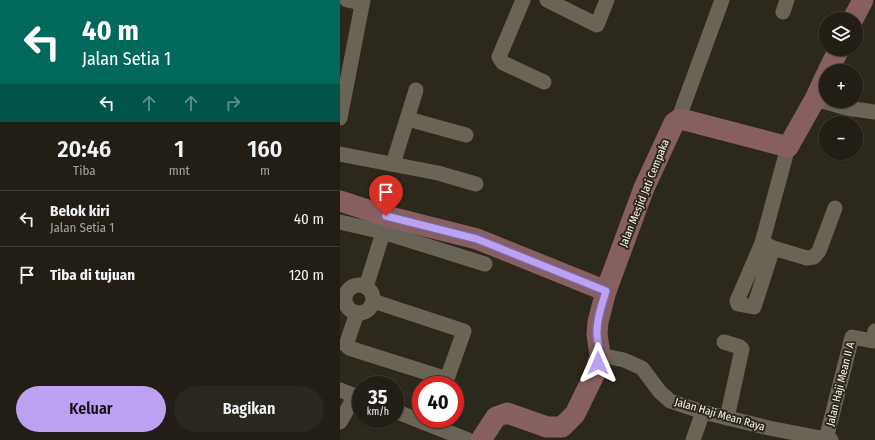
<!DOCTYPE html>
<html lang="id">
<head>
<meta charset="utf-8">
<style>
	:root { --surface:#221e15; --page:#2a271e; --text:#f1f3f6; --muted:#a2a2a0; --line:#3f3c34; --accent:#bca0f2 }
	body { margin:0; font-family:"Fira Sans Condensed",sans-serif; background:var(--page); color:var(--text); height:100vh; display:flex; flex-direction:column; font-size:15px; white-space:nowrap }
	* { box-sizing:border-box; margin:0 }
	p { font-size:13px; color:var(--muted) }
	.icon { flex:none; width:22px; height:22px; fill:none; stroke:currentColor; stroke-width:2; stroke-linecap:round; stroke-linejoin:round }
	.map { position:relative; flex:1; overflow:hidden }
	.drawer { display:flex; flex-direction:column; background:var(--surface); width:340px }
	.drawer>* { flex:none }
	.guide { background:#00695c; color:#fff; overflow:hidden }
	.buttons { position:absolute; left:479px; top:12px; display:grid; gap:8px }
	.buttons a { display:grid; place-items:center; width:44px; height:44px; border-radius:50%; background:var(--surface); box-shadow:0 1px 3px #0004,0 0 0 1px var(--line); font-size:20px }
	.speed { position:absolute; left:12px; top:376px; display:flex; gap:8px; font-size:20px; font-weight:700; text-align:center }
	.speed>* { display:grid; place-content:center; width:52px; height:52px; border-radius:50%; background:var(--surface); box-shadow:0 1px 3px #0004,0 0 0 1px var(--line); line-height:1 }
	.speed small { font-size:10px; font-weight:400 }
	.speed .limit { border:6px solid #d22; background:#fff; color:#111 }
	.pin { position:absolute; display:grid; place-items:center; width:34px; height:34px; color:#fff; margin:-41px -17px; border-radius:50% 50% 50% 0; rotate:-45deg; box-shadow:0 0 4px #0007 }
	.pin .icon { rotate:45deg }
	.me { position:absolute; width:44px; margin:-22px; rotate:0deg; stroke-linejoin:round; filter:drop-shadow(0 0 3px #0008) }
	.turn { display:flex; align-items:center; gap:14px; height:84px; padding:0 16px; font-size:18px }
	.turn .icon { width:52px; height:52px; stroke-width:2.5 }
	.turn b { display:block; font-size:28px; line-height:34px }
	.lanes { display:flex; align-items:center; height:38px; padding:0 16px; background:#0003; justify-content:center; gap:20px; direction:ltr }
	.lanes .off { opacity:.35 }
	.eta { display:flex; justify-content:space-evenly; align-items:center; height:68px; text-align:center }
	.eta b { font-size:24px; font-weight:600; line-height:28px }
	.button { display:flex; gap:8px; margin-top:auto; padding:8px 16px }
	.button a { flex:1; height:46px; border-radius:24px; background:var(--accent); color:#111; font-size:16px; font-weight:600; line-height:46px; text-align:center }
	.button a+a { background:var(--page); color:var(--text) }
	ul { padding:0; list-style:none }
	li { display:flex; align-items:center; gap:12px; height:56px; padding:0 16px; border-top:1px solid var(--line) }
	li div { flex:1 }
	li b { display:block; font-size:15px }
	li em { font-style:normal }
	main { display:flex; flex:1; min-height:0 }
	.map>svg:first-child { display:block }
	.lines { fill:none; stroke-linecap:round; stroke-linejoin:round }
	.street { stroke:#6a6456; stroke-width:15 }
	.secondary { stroke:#875f60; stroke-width:21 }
	.route-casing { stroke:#7a689d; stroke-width:10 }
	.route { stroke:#bca0f2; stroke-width:7 }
	.labels { text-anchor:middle; stroke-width:4; stroke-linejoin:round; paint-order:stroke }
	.street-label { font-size:11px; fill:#f7f4ec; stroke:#2d281c }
</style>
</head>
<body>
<main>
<section class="drawer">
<div class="guide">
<div class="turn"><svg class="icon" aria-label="left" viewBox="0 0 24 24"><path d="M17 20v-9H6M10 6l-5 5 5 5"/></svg><div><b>40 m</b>Jalan Setia 1</div></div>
<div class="lanes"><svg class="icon" aria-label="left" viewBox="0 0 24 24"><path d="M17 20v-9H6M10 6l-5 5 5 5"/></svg><svg class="icon off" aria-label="ahead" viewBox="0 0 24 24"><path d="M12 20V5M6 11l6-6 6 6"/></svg><svg class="icon off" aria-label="ahead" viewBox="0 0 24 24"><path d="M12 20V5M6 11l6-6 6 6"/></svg><svg class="icon off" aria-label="right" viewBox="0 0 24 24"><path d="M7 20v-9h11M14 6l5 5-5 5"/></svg></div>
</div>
<div class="eta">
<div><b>20:46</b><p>Tiba</p></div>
<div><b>1</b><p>mnt</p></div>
<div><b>160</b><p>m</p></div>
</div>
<ul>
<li><svg class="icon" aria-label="left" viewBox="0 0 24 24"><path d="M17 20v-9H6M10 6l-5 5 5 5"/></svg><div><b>Belok kiri</b><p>Jalan Setia 1</p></div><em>40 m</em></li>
<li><svg class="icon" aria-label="arrive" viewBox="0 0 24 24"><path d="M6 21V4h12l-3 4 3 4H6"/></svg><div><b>Tiba di tujuan</b></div><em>120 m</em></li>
</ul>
<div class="button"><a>Keluar</a><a>Bagikan</a></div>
</section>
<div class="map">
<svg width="535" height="440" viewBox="0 0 535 440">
	<rect width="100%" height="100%" fill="#2d281c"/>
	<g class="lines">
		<g class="street">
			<polyline points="7,0 22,3"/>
			<polyline points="183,0 159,57 163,63 204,82"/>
			<polyline points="207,0 257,25 267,0"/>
			<polyline points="443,12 447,0"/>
			<polyline points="475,99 507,108 535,112"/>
			<polyline points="0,118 23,0"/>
			<polyline points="68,119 126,135"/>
			<polyline points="338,120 382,0"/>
			<polyline points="0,154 98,173 136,184"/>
			<polyline points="53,164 76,90"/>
			<polyline points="0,222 43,232 145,264"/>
			<polyline points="425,244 433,248 467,258 474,257 479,251 495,208"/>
			<polyline points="433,248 414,307 398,304 397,301 422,243 448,147"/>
			<circle cx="19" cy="299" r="14"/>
			<polyline points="26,287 46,223"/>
			<polyline points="17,313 6,345 9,348 107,379 124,331 33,301"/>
			<polyline points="384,342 400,347 402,349 387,418"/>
			<polyline points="260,355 284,360 302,368 320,392 330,401 363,412 429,428 491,440"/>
			<polyline points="0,390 15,396"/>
			<polyline points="55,411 128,440"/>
			<polyline points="0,422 15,396 21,398"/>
			<polyline points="486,439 512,337 533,341 535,331"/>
			<polyline points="353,440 363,412"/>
		</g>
		<g class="secondary">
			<polyline points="513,19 523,0"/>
			<polyline points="488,71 499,49"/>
			<polyline points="0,201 46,216 137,239 266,291"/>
			<polyline points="141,440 156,417 167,413 207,427 222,427 235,414 256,371 260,355 257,334 258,322 266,291 304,188 334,123 338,120 341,119 448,147 475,99 486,75"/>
		</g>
	</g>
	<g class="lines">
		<g class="route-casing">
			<path id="route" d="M46,216L137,239L266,291C262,305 256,320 257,335C258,345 261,352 258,363"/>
		</g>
		<use href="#route" class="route"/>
	</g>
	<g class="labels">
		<g class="street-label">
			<text transform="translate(304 193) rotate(-68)" y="4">Jalan Mesjid Jati Cempaka</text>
			<text transform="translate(500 384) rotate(-76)" y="4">Jalan Haji Mean II A</text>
			<text transform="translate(380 414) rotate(16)" y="4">Jalan Haji Mean Raya</text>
		</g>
	</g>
</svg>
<div class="buttons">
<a><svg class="icon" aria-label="layers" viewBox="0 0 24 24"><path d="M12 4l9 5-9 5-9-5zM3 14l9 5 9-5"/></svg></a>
<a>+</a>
<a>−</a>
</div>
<div class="speed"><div>35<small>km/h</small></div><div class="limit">40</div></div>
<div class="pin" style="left:46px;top:216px;background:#d93025"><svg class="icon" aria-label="arrive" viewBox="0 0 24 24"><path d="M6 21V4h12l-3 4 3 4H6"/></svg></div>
<svg class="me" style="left:258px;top:363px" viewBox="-20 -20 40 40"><path d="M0-17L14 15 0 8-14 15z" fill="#bca0f2" stroke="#fff" stroke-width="4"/></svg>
</div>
</main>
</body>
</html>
